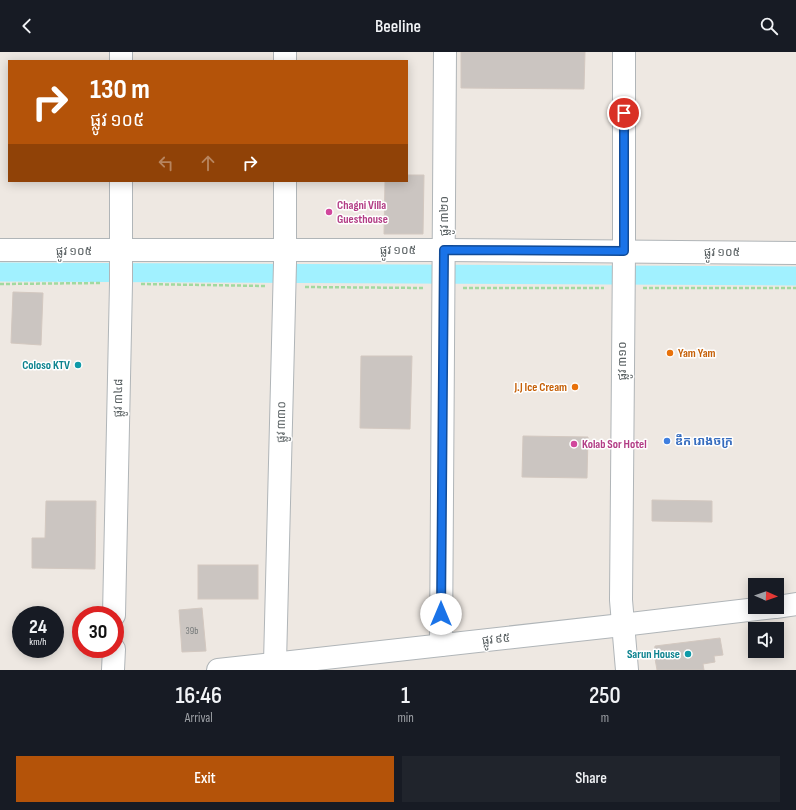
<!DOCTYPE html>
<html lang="en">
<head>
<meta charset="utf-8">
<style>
	:root { --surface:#171b24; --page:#20242c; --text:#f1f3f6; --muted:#9ea1a6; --accent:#b45309 }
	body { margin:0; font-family:"Sofia Sans Condensed","Noto Sans Khmer",sans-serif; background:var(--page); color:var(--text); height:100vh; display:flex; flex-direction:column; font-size:15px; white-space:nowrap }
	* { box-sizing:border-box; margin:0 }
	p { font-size:13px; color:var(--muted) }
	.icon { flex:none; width:22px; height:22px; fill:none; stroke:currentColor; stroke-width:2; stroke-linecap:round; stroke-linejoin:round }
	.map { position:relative; height:618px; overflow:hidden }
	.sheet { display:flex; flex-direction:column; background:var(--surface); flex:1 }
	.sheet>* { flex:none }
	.guide { position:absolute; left:8px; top:8px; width:400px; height:122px; border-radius:0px; box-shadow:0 2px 10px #0003; background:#b45309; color:#fff; overflow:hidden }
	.needle { width:26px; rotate:92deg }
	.controls { position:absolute; left:748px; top:526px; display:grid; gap:8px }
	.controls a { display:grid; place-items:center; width:36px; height:36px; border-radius:0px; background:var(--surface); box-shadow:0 2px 10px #0003; font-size:20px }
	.speed { position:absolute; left:12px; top:554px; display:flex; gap:8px; font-size:20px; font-weight:700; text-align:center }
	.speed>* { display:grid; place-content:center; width:52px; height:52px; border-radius:50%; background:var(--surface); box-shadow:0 2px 10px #0003; line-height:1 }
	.speed small { font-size:10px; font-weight:400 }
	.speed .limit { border:6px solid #d22; background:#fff; color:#111 }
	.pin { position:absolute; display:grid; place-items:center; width:34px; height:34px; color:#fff; margin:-17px; border:2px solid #fff; border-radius:50%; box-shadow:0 1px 4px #0007 }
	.me { position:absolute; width:44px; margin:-22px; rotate:0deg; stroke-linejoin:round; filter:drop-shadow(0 0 3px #0008) }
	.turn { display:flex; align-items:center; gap:14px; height:84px; padding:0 16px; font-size:18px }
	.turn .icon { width:52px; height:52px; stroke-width:2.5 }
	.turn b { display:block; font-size:28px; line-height:34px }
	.lanes { display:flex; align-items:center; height:38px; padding:0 16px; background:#0003; justify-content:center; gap:20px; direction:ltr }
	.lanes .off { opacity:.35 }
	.eta { display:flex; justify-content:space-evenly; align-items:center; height:68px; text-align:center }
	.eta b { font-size:24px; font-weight:600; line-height:28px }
	.cta { display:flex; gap:8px; margin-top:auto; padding:8px 16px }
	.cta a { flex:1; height:46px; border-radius:0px; background:var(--accent); color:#fff; font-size:16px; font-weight:600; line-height:46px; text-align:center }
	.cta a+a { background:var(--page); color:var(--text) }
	header { display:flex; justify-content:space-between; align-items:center; height:52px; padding:0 16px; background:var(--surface); font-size:18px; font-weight:600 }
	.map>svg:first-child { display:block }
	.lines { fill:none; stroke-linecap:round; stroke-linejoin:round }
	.canal { stroke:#a1f1ff; stroke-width:19 }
	.building { fill:#cbc5c1; stroke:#d3c8c0 }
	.minor-casing { stroke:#b0b5b8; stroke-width:24 }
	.path { stroke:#a2d9a0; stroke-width:2.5; stroke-dasharray:4 2; stroke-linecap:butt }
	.minor { stroke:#fff; stroke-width:22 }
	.route-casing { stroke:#114b97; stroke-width:10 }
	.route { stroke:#1a73e8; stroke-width:7 }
	.hotel-dot { fill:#d1479c; stroke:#fff; stroke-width:1.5 }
	.food-dot { fill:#e8710a; stroke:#fff; stroke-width:1.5 }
	.culture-dot { fill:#0f9aa8; stroke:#fff; stroke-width:1.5 }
	.shop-dot { fill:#3f7fe0; stroke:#fff; stroke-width:1.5 }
	.labels { text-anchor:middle; stroke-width:3; stroke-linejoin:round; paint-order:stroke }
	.number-label { font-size:10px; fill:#767a7a }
	.hotel-label { font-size:12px; font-weight:bold; fill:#b23c85; stroke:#fff; text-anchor:start }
	.street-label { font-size:12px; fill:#5a6163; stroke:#fff }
	.food-label { font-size:12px; font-weight:bold; fill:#c56008; stroke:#fff; text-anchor:start }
	.culture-label { font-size:12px; font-weight:bold; fill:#0d838f; stroke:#fff; text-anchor:end }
	.shop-label { font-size:12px; font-weight:bold; fill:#366cbe; stroke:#fff; text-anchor:start }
</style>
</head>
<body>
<header><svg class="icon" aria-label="back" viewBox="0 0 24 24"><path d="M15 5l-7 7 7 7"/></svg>Beeline<svg class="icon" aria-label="search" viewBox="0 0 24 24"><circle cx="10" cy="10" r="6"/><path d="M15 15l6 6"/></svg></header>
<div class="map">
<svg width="796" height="618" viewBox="0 0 796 618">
	<rect width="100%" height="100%" fill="#eee8e2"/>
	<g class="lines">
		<polyline class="canal" points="0,220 796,224"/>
	</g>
	<g class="building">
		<polygon points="461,0 585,0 584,37 461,36"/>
		<polygon points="407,123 424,123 423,182 384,182 385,129 407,129"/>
		<polygon points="13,240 43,241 41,293 11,291"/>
		<polygon points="361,304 412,304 410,377 360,376"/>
		<polygon points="523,384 588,385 587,426 522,425"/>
		<polygon points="652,448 712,449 712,470 652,469"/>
		<polygon points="46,449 96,449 95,517 32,516 32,486 45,486"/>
		<rect x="198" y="513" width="60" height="34"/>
		<polygon points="202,556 206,599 182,600 179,558"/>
		<polygon points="720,586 723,603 714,604 715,610 703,612 704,618 657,618 654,601 655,594"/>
	</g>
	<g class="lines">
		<g class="minor-casing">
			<g id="minor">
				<polyline points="285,0 285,9"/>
				<polyline points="624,0 624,199 621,548 627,618"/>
				<polyline points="121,9 121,0"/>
				<polyline points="0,198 444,198 796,201"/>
				<polyline points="777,555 796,552"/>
				<polyline points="114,563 121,231 121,129"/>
				<polyline points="441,593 445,0"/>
				<polyline points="275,611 285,211 285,129"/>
				<polyline points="113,618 114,597"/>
				<polyline points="218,618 622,573 774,555"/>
			</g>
		</g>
		<g class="path">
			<polyline points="0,232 102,231"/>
			<polyline points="141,232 266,234"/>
			<polyline points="305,235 424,236"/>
			<polyline points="463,236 604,236"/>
			<polyline points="643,236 796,236"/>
		</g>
		<use href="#minor" class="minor"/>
	</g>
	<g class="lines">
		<g class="route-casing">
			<polyline id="route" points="441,562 444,198 624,199 624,61"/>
		</g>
		<use href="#route" class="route"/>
	</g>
	<g class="hotel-dot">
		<circle cx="329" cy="160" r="4"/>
		<circle cx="574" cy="392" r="4"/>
	</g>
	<g class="food-dot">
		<circle cx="670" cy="301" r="4"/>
		<circle cx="575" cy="335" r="4"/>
	</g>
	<g class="culture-dot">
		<circle cx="78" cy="313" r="4"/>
		<circle cx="688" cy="602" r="4"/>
	</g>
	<circle class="shop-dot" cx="667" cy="389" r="4"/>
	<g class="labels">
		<g class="number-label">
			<text x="192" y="582">39b</text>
		</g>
		<g class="hotel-label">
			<text x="337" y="157">Chagni Villa<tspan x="337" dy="14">Guesthouse</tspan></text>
			<text x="582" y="396">Kolab Sor Hotel</text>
		</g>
		<g class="street-label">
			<text transform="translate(444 164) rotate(-90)" y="4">ផ្លូវ ៣២០</text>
			<text x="398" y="202">ផ្លូវ ១០៥</text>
			<text x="74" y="203">ផ្លូវ ១០៥</text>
			<text x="722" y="204">ផ្លូវ ១០៥</text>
			<text transform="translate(622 309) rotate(-90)" y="4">ផ្លូវ ៣១០</text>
			<text transform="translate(118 346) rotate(-89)" y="4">ផ្លូវ ៣៤៨</text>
			<text transform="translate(281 370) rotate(-89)" y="4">ផ្លូវ ៣៣០</text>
			<text transform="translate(496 587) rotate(-6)" y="4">ផ្លូវ ៩៥</text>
		</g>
		<g class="food-label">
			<text x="678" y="305">Yam Yam</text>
			<text x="567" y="339" text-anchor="end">J.J Ice Cream</text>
		</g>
		<g class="culture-label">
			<text x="70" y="317">Coloso KTV</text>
			<text x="680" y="606">Sarun House</text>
		</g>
		<g class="shop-label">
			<text x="675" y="393">ឌឹក រោងចក្រ</text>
		</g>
	</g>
</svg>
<div class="controls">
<a><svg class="needle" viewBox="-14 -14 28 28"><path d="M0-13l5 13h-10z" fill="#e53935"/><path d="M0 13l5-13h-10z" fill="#9ea1a6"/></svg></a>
<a><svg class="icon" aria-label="sound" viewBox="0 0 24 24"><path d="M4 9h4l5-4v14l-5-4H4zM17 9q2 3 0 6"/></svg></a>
</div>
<div class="speed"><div>24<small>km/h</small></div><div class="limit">30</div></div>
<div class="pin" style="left:624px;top:61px;background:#d93025"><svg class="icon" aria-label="arrive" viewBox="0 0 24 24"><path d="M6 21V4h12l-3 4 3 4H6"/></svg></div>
<svg class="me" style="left:441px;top:562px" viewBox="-20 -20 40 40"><circle r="19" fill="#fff"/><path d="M0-13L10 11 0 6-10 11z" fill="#1a73e8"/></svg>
<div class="guide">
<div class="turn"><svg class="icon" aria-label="right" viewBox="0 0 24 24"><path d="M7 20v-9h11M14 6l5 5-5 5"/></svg><div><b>130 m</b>ផ្លូវ ១០៥</div></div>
<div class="lanes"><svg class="icon off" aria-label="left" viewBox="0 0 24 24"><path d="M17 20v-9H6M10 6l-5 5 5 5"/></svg><svg class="icon off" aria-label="ahead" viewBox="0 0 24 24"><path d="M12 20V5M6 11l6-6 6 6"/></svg><svg class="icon" aria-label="right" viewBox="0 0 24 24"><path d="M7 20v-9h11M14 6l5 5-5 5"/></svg></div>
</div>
</div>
<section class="sheet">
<div class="eta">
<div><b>16:46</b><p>Arrival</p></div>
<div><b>1</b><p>min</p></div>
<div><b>250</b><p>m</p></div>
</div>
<div class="cta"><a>Exit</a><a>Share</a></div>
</section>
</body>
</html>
